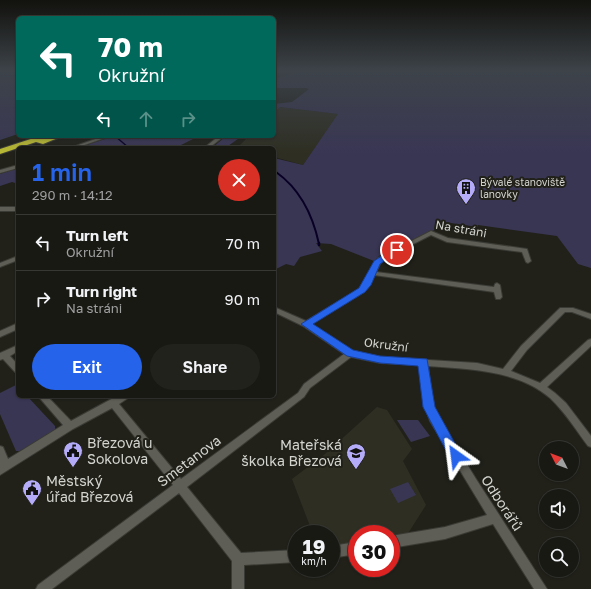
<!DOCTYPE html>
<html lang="en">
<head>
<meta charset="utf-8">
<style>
	:root { --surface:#191914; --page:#22221d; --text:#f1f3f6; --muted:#9fa0a0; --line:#373834; --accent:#2563eb }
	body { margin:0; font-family:"Golos Text",sans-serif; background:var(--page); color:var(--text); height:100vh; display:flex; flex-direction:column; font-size:15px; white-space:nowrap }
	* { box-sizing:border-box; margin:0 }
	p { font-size:13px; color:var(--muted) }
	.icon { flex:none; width:22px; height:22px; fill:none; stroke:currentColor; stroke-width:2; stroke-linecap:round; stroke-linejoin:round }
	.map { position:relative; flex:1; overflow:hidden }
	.drawer { position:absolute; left:16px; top:146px; width:260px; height:252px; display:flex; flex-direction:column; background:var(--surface); border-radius:6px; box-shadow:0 1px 3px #0004,0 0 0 1px var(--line) }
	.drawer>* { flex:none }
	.guide { position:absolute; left:16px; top:16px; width:260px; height:122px; border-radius:6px; box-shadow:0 1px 3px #0004,0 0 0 1px var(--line); background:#00695c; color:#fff; overflow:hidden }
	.needle { width:26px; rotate:312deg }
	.fabs { position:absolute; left:539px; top:441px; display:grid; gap:8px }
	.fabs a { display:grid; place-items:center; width:40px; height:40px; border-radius:50%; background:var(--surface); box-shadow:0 1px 3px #0004,0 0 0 1px var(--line); font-size:20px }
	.speed { position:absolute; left:288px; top:525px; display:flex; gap:8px; font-size:20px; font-weight:700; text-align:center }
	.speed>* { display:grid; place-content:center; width:52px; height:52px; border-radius:50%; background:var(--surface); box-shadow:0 1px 3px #0004,0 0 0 1px var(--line); line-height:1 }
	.speed small { font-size:10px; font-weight:400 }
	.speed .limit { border:6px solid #d22; background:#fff; color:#111 }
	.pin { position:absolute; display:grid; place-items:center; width:34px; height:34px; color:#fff; margin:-17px; border:2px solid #fff; border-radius:50%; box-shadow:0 1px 4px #0007 }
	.me { position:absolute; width:44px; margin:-22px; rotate:329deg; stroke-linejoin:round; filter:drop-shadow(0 0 3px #0008) }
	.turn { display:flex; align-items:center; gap:14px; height:84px; padding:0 16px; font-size:18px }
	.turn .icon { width:52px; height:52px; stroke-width:2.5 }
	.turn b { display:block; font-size:28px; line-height:34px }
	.lanes { display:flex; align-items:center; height:38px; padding:0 16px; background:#0003; justify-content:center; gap:20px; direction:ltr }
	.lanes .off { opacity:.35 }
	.round { display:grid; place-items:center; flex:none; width:42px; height:42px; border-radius:21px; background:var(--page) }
	.overview { display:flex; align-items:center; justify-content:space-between; height:68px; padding:0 16px }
	h1 { font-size:24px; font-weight:600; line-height:30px; color:var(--accent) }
	.primary-button { display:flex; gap:8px; margin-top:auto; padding:8px 16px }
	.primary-button a { flex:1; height:46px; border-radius:24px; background:var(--accent); color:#fff; font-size:16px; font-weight:600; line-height:46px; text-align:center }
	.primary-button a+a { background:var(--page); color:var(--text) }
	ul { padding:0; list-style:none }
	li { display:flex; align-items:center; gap:12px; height:56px; padding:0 16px; border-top:1px solid var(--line) }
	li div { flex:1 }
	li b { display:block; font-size:15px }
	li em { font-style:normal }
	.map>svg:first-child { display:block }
	.built { fill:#2e2e22 }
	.green { fill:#393654 }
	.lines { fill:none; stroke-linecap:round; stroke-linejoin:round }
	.stream-far2 { stroke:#090025; stroke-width:1.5 }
	.stream-far1 { stroke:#090025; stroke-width:2 }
	.stream { stroke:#090025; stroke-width:2.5 }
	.street-casing { stroke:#3b3b35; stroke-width:2 }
	.highway-casing { stroke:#3b3b35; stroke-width:2 }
	.street { fill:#5e5e56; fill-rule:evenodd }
	.highway { fill:#bbbb34; fill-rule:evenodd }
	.route { fill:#2563eb; stroke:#184099 }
	.labels { text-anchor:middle; stroke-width:4; stroke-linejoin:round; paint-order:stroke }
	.far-poi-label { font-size:10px; fill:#d4d4cf; stroke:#21211a; text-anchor:start }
	.street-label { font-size:12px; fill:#d4d4cf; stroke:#21211a }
	.near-poi-label { font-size:14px; fill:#d4d4cf; stroke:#21211a; text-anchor:start }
	.near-street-label { font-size:14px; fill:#d4d4cf; stroke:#21211a }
</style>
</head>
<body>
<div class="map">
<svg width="591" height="589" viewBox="0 0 591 589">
	<rect width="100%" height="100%" fill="#21211a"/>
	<g class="built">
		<polygon points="280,107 339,114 303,165 274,157 274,148 256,148 240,145 249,136 274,136 274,113"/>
		<polygon points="377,407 387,410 412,449 403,461 426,505 407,535 391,538 391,534 357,534 357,543 331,546 331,534 313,534 292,479 325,454"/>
	</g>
	<g class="green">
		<polygon points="0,71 18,71 18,134 0,140"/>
		<polygon points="299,71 591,71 591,268 578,264 557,236 478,225 478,227 444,222 444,227 432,231 379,256 374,261 331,244 316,243 322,251 300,257 294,266 286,264 274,270 274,158 303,165 338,114 280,107 274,113 274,104 292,102 309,89 306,88 274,88 274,79"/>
		<polygon points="114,136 199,136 175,148 78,148"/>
		<polygon points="226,136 242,136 228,146 229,148 212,148"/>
		<polygon points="18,168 18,184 12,182 0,186 0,174"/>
		<polygon points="16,385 18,396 27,396 55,426 55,430 20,451 16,451 0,414 0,393"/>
		<polygon points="397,420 418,420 430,436 411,442"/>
		<polygon points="408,482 416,495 398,503 390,489"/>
	</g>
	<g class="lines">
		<g class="stream-far2">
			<polyline points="115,136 129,148"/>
			<polyline points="274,171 277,173"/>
		</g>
		<path class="stream-far1" d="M276,172C300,189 313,216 319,244"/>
		<polyline class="stream" points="319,243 319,245"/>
		<g class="street-casing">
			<g id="street">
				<polygon points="104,136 110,136 76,148 70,148"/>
				<polygon points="219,136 224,136 209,148 204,148"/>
				<polygon points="18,165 18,168 0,173 0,170"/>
				<rect x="0" y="207" width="18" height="4"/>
				<path d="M431,231L448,238L527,249L531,261L528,263L526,262L522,252L447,242L431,235L382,260L376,272L494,287L495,284L497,283L500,285L502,297L500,299H496L494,292L374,275L364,292L311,324L352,352L380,357L477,363L503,369L521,346L560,308H573L591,314V319L572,312H565L527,350L511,371L540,383L588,340L591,339V346L547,387L555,393L566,403L591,436V447L588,446C576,430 565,412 550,398C518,370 468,369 428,366L433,407L439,419L476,479L547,589H534L493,524L445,539L391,548V536L445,527L487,515L430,421L425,407L419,365L380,363L351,357L310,388L304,397L187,487L241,553L297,550V562L244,565V589H232V561L179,493L52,589H36L38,585L173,485L112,408L73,429L0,475V446L3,447L8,459L63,425L38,396H47L71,421L117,396H129L128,398L119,404L181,479L298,393L304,384L344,354L303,326L274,312V307L306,321L359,289L378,258Z"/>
				<polygon points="18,256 18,260 0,267 0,263"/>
				<polygon points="18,323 18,329 0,337 0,331"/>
				<polygon points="18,345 18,351 10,356 18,365 18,373 15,372 3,359 0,360 0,353"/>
				<polygon points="357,542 357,554 331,558 331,546"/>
			</g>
		</g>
		<g class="highway-casing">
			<polygon id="highway" points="40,136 63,136 43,144 36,142 0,154 0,149"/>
		</g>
		<use href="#street" class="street"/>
		<use href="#highway" class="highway"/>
	</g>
	<linearGradient id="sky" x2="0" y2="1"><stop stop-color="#12120e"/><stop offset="0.46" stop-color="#3d4349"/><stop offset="1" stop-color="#3d4349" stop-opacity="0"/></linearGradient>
	<rect width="591" height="154" fill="url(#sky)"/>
	<polygon class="route" points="394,248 401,250 380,264 371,285 365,292 313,324 353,350 380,356 427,359 435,407 462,456 460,460 456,462 451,460 423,407 418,366 380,363 347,356 301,324 359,288 374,261"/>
	<defs>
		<g id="building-pin" transform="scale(1)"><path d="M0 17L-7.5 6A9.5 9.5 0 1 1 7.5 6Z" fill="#b4acf9" stroke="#21211a"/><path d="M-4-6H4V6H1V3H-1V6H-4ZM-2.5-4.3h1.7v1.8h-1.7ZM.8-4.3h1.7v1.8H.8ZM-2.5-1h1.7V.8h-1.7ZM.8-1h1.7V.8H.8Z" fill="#111"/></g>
		<g id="civic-pin" transform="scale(1)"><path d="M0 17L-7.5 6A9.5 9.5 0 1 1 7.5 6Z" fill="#b4acf9" stroke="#21211a"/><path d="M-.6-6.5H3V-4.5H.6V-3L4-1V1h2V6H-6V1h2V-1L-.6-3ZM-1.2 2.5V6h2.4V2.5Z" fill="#111"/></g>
		<g id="school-pin" transform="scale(1)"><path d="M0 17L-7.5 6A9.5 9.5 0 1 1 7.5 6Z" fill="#b4acf9" stroke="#21211a"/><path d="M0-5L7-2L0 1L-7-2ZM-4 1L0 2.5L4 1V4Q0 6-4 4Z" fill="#111"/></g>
	</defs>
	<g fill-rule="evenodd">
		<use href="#building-pin" x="466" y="188"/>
		<use href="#civic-pin" x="73" y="451"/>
		<use href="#school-pin" x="356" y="453"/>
		<use href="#civic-pin" x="32" y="489"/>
	</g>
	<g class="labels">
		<g class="far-poi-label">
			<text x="480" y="186">Bývalé stanoviště<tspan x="480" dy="12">lanovky</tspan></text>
		</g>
		<g class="street-label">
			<text transform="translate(461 229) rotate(10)" y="4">Na stráni</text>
			<text transform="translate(386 345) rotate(7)" y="4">Okružní</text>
		</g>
		<g class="near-poi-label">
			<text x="87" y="448">Březová u<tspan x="87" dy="16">Sokolova</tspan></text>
			<text x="342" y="450" text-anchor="end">Mateřská<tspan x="342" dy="16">školka Březová</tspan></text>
			<text x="46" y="486">Městský<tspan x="46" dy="16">úřad Březová</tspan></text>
		</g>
		<g class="near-street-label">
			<text transform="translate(189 461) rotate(-37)" y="5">Smetanova</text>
			<text transform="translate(502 503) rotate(57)" y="5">Odborářů</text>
		</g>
	</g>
</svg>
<div class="fabs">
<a><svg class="needle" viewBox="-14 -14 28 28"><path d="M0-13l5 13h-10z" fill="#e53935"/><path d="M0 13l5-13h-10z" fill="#9fa0a0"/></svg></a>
<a><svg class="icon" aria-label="sound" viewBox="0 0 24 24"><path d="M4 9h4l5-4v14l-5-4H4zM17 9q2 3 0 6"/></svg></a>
<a><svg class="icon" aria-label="search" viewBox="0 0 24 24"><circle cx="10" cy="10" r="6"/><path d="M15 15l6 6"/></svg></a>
</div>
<div class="speed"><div>19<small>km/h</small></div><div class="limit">30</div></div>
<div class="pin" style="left:397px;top:250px;background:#d93025"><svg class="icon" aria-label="arrive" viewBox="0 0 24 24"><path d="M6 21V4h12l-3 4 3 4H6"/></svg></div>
<svg class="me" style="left:456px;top:456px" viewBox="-20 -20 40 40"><path d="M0-17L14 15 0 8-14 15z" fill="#2563eb" stroke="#fff" stroke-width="4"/></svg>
<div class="guide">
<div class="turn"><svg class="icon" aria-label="left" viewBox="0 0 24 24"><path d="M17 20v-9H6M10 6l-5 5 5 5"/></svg><div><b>70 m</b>Okružní</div></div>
<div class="lanes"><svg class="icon" aria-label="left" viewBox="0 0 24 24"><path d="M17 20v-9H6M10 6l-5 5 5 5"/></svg><svg class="icon off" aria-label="ahead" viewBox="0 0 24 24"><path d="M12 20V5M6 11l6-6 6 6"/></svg><svg class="icon off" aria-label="right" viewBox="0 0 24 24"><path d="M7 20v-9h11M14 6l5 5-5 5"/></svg></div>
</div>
<section class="drawer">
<div class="overview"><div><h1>1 min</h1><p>290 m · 14:12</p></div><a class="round" style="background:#d93025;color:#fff"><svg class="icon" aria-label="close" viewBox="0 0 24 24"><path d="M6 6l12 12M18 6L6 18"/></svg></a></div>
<ul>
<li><svg class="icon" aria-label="left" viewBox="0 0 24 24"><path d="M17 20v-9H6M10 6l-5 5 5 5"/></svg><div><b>Turn left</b><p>Okružní</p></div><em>70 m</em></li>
<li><svg class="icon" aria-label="right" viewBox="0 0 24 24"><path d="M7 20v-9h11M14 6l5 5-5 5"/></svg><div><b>Turn right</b><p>Na stráni</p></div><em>90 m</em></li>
</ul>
<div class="primary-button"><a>Exit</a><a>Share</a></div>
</section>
</div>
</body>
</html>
